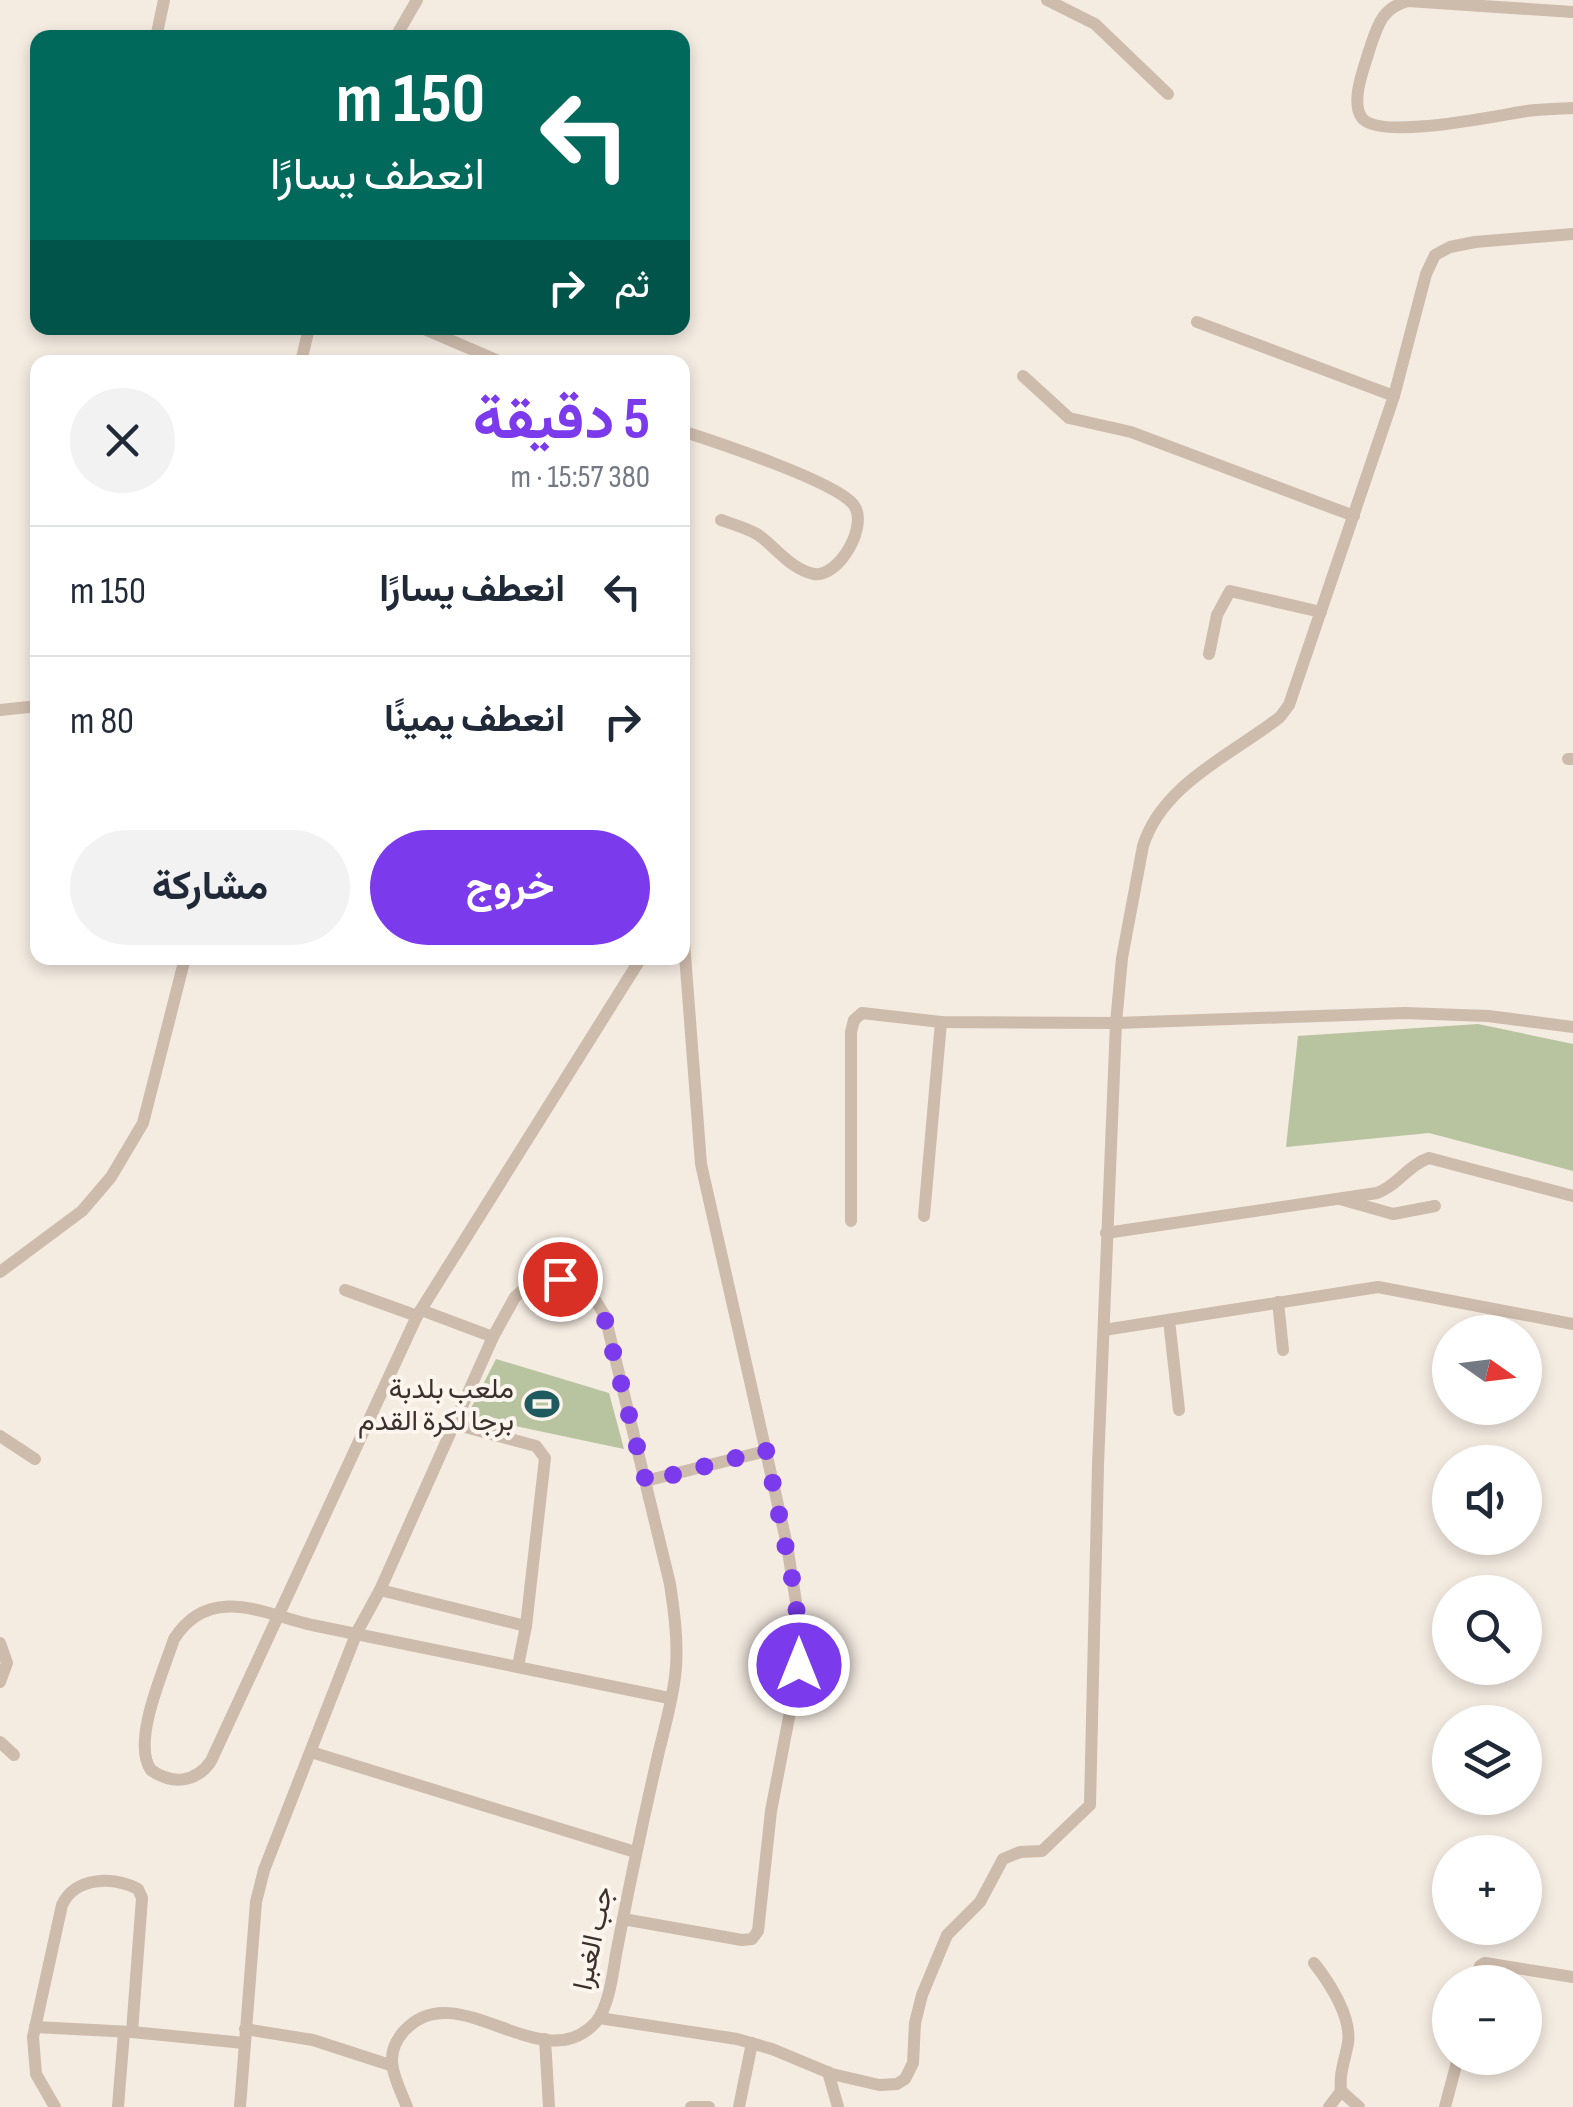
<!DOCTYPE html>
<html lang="ar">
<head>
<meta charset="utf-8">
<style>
	:root { --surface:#fff; --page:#f2f2f3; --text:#1f2937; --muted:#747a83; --line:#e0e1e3; --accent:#7c3aed }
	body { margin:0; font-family:"Sofia Sans Condensed",Vazirmatn,sans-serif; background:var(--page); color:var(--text); direction:rtl; height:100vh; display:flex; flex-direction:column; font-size:38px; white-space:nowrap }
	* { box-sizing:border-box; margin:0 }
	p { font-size:32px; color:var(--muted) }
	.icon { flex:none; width:55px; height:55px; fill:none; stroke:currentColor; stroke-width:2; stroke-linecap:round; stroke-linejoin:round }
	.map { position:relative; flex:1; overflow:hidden; direction:ltr }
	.details { position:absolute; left:30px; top:355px; width:660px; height:610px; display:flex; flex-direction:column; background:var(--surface); border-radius:20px; box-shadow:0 5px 15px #0003; direction:rtl }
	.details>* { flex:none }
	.top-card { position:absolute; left:30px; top:30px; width:660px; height:305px; border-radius:20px; box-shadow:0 5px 15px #0003; direction:rtl; background:#00695c; color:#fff; overflow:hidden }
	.needle { width:65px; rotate:104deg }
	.controls { position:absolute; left:1432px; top:1315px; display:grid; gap:20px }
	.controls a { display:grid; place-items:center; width:110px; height:110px; border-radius:50%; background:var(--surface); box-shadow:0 5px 15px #0003; font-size:50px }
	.pin { position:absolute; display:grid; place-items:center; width:85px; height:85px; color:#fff; margin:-42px; border:5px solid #fff; border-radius:50%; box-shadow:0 2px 10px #0007 }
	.me { position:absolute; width:110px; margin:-55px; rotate:0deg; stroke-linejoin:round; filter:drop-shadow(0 0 8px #0008) }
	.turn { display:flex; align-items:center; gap:35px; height:210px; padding:0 40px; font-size:45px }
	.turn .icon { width:130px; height:130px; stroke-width:2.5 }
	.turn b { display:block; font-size:70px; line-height:85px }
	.then { display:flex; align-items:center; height:95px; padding:0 40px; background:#0003; gap:20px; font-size:38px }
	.round { display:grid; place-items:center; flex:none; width:105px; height:105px; border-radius:52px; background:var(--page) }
	.summary { display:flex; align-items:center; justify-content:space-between; height:170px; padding:0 40px }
	h1 { font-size:60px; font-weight:700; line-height:75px; color:var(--accent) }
	.cta { display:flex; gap:20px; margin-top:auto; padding:20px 40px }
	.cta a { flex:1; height:115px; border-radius:60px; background:var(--accent); color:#fff; font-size:40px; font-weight:700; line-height:115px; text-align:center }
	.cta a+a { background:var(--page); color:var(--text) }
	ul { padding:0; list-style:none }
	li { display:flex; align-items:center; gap:30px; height:130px; padding:0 40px; border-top:2px solid var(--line) }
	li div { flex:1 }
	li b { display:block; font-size:38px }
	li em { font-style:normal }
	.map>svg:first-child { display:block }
	.green { fill:#b8c4a0 }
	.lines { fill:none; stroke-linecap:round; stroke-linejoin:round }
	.minor { stroke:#cdbbac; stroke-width:12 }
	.route { stroke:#7c3aed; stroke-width:18; stroke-dasharray:0 32.4 }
	.labels { text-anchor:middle; stroke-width:8; stroke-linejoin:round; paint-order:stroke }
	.poi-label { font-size:28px; fill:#3b302b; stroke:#fbf5ee; text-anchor:end }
	.street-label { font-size:28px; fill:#3b302b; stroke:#fbf5ee }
</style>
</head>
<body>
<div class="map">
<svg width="1573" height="2107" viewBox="0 0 1573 2107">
	<rect width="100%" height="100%" fill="#f4ebe1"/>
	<g class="green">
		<polygon points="1478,1024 1573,1044 1573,1171 1429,1133 1286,1147 1298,1036"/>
		<polygon points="496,1359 609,1393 624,1449 467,1416"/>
	</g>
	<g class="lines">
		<g class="minor">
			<polyline points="1047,0 1095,24 1168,94"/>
			<path d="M1573,12L1408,1C1381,8 1377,27 1369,51C1364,68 1350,102 1362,118C1380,141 1499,115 1527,111C1542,109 1558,109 1573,108"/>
			<polyline points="156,38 164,0"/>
			<polyline points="395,38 417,0"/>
			<polyline points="1197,322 1394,396"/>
			<polyline points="422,328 501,362"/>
			<polyline points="301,362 309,328"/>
			<polyline points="1023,376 1069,418 1131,432 1354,516"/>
			<path d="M682,431C716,442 834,481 853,504C870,524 839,578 814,574C791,570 775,546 757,534C746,528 733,524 721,520"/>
			<polyline points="1209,654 1217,615 1230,591 1321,612"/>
			<polyline points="0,710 38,706"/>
			<polyline points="1568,759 1573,759"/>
			<path d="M641,958L417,1316L211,1761C196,1783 172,1785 151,1770C131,1742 164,1670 174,1639C209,1584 262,1613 312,1625L669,1698"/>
			<polyline points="1340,1199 1393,1214 1435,1206"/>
			<polyline points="924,1216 941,1022"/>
			<polyline points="851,1221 851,1032 854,1020 862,1013 941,1022 1116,1023 1405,1013 1488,1016 1573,1027"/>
			<path d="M1106,1233L1377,1193C1397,1186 1408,1165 1429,1158L1573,1196"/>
			<polyline points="0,1272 82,1211 111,1177 143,1123 185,958"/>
			<polyline points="345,1290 417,1316"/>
			<polyline points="1278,1302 1283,1350"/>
			<polyline points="421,1310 493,1337"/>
			<polyline points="1169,1320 1179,1410"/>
			<polyline points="1104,1330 1378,1287 1573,1324"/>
			<polyline points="454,1424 536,1446 545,1458 526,1626 518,1666"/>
			<polyline points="0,1436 35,1459"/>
			<polyline points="645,1481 766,1451"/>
			<polyline points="380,1590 526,1626"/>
			<polyline points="0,1643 7,1663 0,1682"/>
			<polyline points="0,1742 14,1755"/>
			<polyline points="311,1752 635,1852"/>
			<polyline points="623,1919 742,1940 752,1939 758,1931 771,1811 799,1665 799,1621 787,1545 701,1164 682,916"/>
			<path d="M1314,1963C1329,1982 1352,2017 1348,2043C1345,2060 1339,2073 1341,2091L1359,2107"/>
			<polyline points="1475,1982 1480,1966 1485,1963 1573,1977"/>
			<path d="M599,2018L737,2039L772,2049L832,2074L879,2085L897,2084L905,2079L913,2063L915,2023L922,1995L947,1935L980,1902L1003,1859L1020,1852L1042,1851L1090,1805L1098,1465L1116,1023L1122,958L1143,846C1162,784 1233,754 1280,717L1289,705L1394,396L1426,274L1435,255L1450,247L1475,242L1573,234"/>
			<polyline points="35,2027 132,2032"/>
			<polyline points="245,2029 313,2040 390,2065"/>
			<polyline points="545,2039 549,2107"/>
			<polyline points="828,2072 838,2107"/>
			<path d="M55,2107L36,2074L33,2037L62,1905C75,1877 112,1876 138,1889L142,1898L132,2032L244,2043"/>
			<polyline points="118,2107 124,2032"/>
			<path d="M240,2107L256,1902L264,1870L357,1632L380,1590L493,1337L515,1297L532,1282L560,1279L591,1293L605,1316L670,1584C674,1611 678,1639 676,1667C674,1698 663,1732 656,1764C642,1825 629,1887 617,1949C613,1970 610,2005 596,2022C542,2082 458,1972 404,2031C381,2057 396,2079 407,2107"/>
			<polyline points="691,2107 709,2107"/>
			<polyline points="739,2107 752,2043"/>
			<polyline points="1329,2107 1341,2091"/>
			<polyline points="1445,2107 1458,2058"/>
		</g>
	</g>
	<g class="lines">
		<polyline class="route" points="560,1279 591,1294 604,1316 646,1482 766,1450 796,1598 799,1665"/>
	</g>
	<defs>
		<g id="stadium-bare" transform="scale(2.7)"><path d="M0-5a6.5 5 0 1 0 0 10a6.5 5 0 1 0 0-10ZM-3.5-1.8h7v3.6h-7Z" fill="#1f5a5e" stroke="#fbf5ee" stroke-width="2.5" paint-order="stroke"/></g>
	</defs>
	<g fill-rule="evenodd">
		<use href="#stadium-bare" x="542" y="1404"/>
	</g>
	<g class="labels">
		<g class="poi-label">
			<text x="514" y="1398">ملعب بلدبة<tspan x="514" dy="32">برجا لكرة القدم</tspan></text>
		</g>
		<g class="street-label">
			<text transform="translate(592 1938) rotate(-78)" y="10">جب الغبرا</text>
		</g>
	</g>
</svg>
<div class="controls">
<a><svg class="needle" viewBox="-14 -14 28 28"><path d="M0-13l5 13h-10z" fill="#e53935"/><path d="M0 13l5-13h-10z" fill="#747a83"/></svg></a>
<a><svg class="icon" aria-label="sound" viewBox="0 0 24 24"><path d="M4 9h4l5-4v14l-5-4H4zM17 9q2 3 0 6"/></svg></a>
<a><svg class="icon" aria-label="search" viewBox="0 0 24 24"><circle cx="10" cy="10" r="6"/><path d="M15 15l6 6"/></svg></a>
<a><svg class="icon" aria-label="layers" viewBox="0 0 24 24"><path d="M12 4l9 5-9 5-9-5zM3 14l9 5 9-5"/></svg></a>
<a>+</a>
<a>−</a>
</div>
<div class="pin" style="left:560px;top:1279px;background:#d93025"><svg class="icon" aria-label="arrive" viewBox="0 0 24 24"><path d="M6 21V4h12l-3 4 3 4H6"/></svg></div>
<svg class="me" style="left:799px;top:1665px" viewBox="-20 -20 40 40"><circle r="17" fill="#7c3aed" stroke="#fff" stroke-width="3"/><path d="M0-11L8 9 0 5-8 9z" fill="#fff"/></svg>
<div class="top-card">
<div class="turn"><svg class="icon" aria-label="left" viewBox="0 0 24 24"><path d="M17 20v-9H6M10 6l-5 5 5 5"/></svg><div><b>150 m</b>انعطف يسارًا</div></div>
<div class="then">ثم<svg class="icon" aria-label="right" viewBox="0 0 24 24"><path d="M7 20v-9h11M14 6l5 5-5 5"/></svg></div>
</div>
<section class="details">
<div class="summary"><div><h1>5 دقيقة</h1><p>380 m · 15:57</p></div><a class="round"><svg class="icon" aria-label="close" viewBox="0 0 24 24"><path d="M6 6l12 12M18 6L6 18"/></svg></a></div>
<ul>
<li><svg class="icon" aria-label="left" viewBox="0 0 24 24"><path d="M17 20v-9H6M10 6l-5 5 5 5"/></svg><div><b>انعطف يسارًا</b></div><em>150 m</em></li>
<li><svg class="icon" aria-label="right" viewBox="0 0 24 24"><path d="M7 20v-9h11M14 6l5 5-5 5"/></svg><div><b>انعطف يمينًا</b></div><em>80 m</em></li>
</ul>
<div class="cta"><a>خروج</a><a>مشاركة</a></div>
</section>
</div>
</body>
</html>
